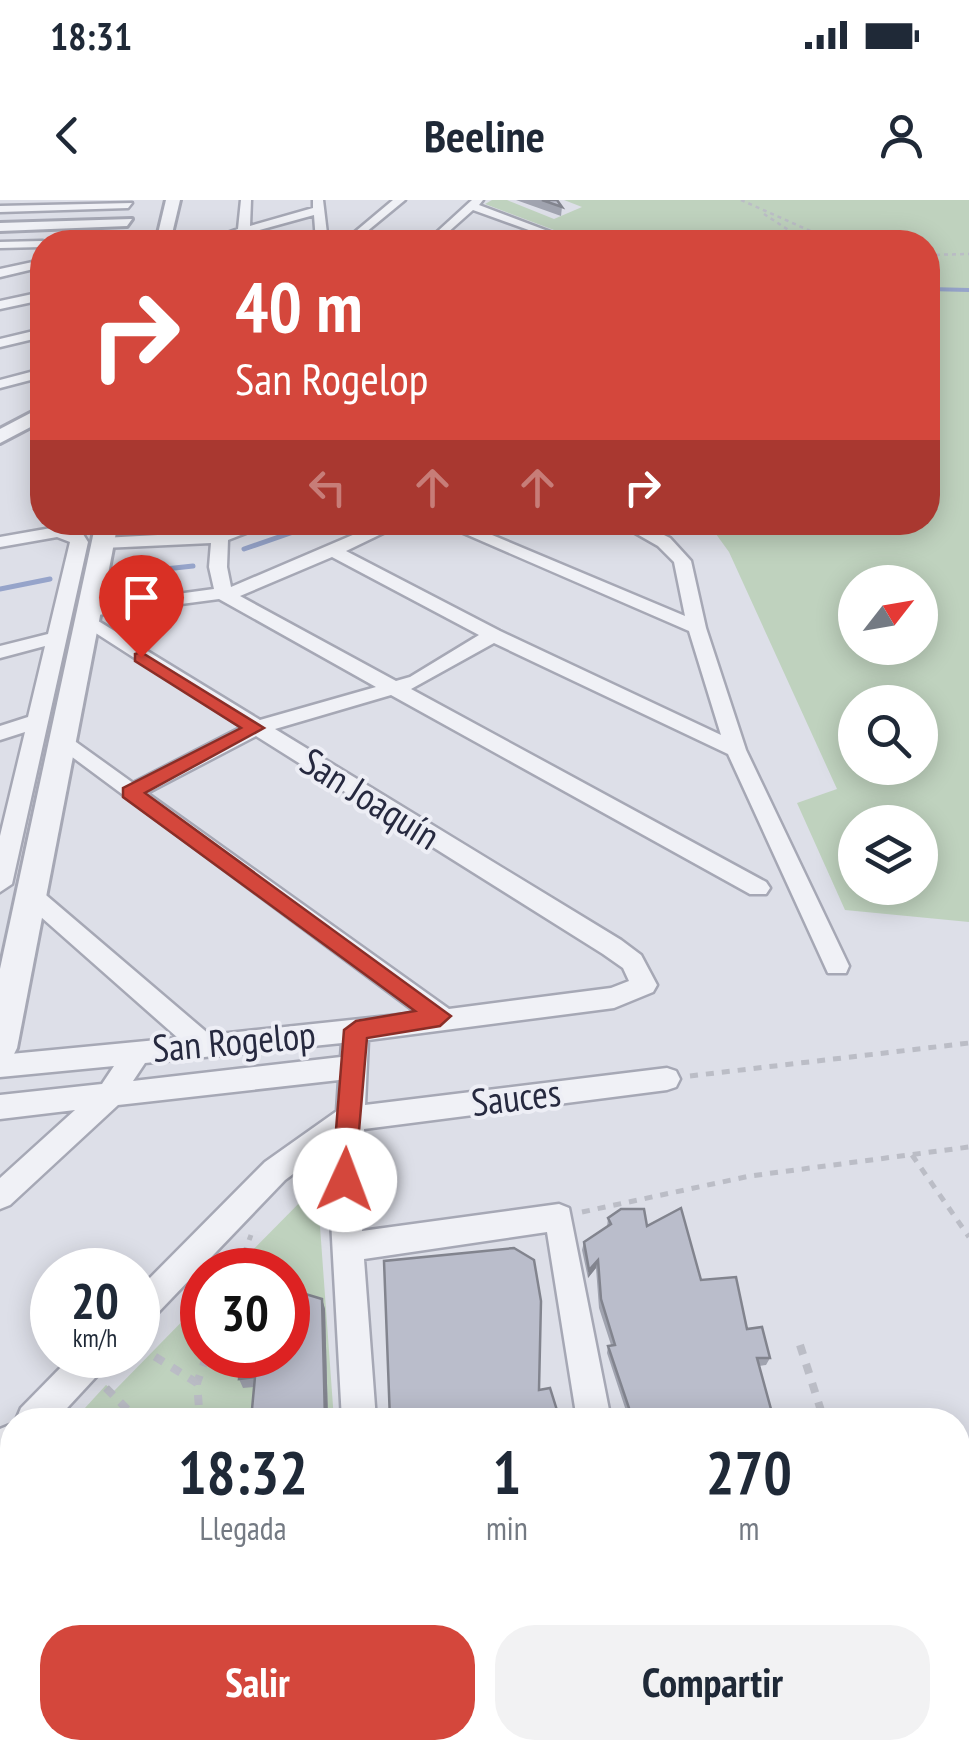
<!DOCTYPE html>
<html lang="es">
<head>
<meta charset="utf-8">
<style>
	:root { --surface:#fff; --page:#f2f2f3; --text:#1f2937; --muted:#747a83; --accent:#d4473c }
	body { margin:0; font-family:"PT Sans Narrow",sans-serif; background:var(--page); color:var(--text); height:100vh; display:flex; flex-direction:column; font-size:38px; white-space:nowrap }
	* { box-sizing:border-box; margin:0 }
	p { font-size:32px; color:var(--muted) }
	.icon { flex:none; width:55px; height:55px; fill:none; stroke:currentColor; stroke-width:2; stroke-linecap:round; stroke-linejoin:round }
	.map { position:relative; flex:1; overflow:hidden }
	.panel { position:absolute; left:0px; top:1208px; width:970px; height:352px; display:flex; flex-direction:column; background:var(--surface); border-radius:40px 40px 0 0; box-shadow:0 5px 25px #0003 }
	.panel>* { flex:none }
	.banner { position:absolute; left:30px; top:30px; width:910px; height:305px; border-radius:40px; box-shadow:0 5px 25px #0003; background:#d4473c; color:#fff; overflow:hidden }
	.needle { width:65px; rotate:59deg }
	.fabs { position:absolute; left:838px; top:365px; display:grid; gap:20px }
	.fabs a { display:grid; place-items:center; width:100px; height:100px; border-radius:50%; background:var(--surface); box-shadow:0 5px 25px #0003; font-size:50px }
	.speed { position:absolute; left:30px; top:1048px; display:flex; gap:20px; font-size:50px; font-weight:700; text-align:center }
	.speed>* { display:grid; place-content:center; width:130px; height:130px; border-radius:50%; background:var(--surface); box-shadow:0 5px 25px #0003; line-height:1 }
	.speed small { font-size:25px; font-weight:400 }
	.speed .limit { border:15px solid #d22; background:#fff; color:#111 }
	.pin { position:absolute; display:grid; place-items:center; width:85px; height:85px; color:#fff; margin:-102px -42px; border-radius:50% 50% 50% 0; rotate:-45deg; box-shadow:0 0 10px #0007 }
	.pin .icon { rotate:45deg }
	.me { position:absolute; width:110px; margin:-55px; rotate:2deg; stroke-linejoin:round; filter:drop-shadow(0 0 8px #0008) }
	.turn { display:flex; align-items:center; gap:35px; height:210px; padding:0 40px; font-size:45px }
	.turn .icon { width:130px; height:130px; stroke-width:2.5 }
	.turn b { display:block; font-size:70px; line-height:85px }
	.lanes { display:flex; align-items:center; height:95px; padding:0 40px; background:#0003; justify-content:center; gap:50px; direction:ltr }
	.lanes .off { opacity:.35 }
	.eta { display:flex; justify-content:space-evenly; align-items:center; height:170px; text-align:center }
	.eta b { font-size:60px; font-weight:700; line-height:70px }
	.action { display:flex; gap:20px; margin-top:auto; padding:20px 40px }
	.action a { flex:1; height:115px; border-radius:40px; background:var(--accent); color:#fff; font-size:40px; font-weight:700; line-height:115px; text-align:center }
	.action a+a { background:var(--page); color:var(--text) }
	.status { display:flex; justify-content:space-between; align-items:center; height:70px; padding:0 50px; background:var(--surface); direction:ltr }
	.status svg { height:28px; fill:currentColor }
	header { display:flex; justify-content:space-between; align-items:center; height:130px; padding:0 40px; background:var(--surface); font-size:45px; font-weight:700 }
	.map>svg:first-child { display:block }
	.green { fill:#bfd2be; fill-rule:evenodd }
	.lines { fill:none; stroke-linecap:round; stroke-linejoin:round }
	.stream-far1 { stroke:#96a4ca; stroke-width:4 }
	.stream { stroke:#96a4ca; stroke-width:5 }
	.minor-casing { stroke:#a6a8b5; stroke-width:5 }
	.tertiary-casing { stroke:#a6a8b5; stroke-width:6 }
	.path-far2 { stroke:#bbbdc6; stroke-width:2.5; stroke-dasharray:4 4; stroke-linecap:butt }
	.path-far1 { stroke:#bbbdc6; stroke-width:5; stroke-dasharray:8 8; stroke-linecap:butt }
	.path { stroke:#bbbdc6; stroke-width:8; stroke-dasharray:10 10; stroke-linecap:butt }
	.minor { fill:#f0f1f6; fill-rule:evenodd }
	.tertiary { fill:#f0f1f6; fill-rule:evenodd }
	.wall { fill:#a0a3af }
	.shaded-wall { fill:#82848e }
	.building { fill:#babdcb; stroke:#82848e; stroke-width:2.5 }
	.route { fill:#d4473c; stroke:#8a2e27; stroke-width:2.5 }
	.labels { text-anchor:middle; stroke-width:8; stroke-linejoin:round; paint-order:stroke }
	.street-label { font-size:38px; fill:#26293f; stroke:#edeef5 }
</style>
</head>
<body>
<div class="status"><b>18:31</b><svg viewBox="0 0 49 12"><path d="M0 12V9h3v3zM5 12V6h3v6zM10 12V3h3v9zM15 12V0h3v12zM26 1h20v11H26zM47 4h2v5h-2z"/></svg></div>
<header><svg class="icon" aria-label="back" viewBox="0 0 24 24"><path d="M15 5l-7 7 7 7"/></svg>Beeline<svg class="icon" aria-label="person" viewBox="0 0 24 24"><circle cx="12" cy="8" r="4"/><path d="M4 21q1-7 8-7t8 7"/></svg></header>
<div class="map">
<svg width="969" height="1559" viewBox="0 0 969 1559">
	<rect width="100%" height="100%" fill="#dddfe8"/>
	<g class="green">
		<path d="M492,0H507L554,19L582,7L564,0H969V722L845,710L797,603L837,589L729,352L708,323L928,322V42H586L485,4ZM855,382H920V448H855ZM855,502H920V568H855ZM855,622H920V688H855Z"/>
		<polygon points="317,985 334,1220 74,1220 106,1185 114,1191 202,1101 202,1155 288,1155 288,1070 233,1070"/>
		<polygon points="12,1289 12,1548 338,1548 338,1559 0,1559 0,1303"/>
	</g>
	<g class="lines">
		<polyline class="stream-far1" points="928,89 969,90"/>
		<g class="stream">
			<polyline points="244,349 322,322"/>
			<polyline points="119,374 193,366"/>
			<polyline points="0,389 50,379"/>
		</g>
		<g class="minor-casing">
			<g id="minor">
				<polygon points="241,0 251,0 250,26 313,8 313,0 323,0 328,42 316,42 314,15 249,33 248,42 238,42 238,37 202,42 238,29"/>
				<polygon points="393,0 405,0 354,42 343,42"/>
				<polygon points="472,0 483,0 479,5 577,42 562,42 473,10 437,42 426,42"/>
				<polygon points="132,3 128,8 0,12 0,6"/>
				<polygon points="85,39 124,42 79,42"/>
				<polygon points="0,42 42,41 47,42 42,47 0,48"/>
				<polygon points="42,60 42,67 0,77 0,69"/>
				<polygon points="42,92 42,100 0,109 0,101"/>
				<polygon points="42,129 42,137 0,147 0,139"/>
				<polygon points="42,169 42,177 0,188 0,180"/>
				<path d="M213,322H229V329L248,322H274L228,340L227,367L231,387L383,322H406L346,351L500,431L721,535L689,431L438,322H461L685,416L674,362L658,346L616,322H638L670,338L691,361L706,428L746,550L849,766L846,773H828L728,554L494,443L411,489L766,682L770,688L766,694H750L391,495L275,529L621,740L641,755L657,785L653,792L614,808L368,840L365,905L667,868L676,871L680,879L676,887L667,890L364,929L362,1031L559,1004L569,1008L611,1220H577L547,1032L364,1059L376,1220H342L330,1002L335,943L285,980L149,1122L138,1126V1090L265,962L337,911L339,880L118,905L10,1005L0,1009V978L75,910L0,919V895L102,884L114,866L0,877V855L178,838L24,702L20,696L24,690H40L210,835L417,813L52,542L62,535L69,537L133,583L242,527L77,421L85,416L80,411L83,407L89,406L214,389L209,367L211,343L103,348L94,343L103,338L212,332ZM332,357L479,435L410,477L396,481L240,396ZM219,399L376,487L260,520L90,416ZM256,536L603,754L623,768L629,781L611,788L449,809L147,593ZM342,843L341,857L133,881L145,863Z"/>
				<polygon points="57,327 81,331 88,342 12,684 0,692 0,636 25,532 0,540 0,526 28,517 45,446 0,458 0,446 48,434 70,342 57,337 0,347 0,337"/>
				<polygon points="73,1155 111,1155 106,1166 56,1220 16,1220 21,1208"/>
				<polygon points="12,1224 12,1265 0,1271 0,1229"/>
				<polygon points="348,1548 387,1548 388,1559 348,1559"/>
			</g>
		</g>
		<g class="tertiary-casing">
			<g id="tertiary">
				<polygon points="166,0 180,0 170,42 156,42"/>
				<polygon points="132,19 127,26 0,31 0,23"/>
				<polygon points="42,207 42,221 0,243 0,229"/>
				<polygon points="96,322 118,322 17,848 12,858 0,862 0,769"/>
			</g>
		</g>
		<g class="path-far2">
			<polyline points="741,0 835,42"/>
			<polyline points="764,14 790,31"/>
			<polyline points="928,55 969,54"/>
		</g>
		<g class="path-far1">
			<polyline points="690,876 969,843"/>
			<polyline points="912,955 969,1037"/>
			<polyline points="582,1012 750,976 969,947"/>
			<polyline points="238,1070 251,1035"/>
		</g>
		<g class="path">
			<polyline points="800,1145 824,1220"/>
			<polyline points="138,1146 197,1183"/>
			<polyline points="106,1188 138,1220"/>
			<polyline points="187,1220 199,1208 197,1183 207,1155"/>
			<polyline points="0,1424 12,1414"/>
			<polyline points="0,1462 12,1463"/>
			<polyline points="958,1490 969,1485"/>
			<polyline points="0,1512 12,1511"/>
			<polyline points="247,1548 247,1559"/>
			<polyline points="883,1548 887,1559"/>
			<polyline points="0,1556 8,1553 17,1559"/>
			<polyline points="284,1559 285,1548"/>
		</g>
		<use href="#minor" class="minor"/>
		<use href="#tertiary" class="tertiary"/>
	</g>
	<g class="wall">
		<polygon points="516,0 557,0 562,7 561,16"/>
		<polygon points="608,1018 647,1026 701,1080 747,1129 770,1158 766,1165 759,1166 774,1220 629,1220 607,1153 608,1146 611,1145 599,1108 596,1068 588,1078 582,1050 584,1042 607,1027"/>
		<polygon points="291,1086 303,1094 322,1099 325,1109 328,1220 251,1220 254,1187 243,1188 239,1179"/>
	</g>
	<g class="shaded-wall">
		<polygon points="598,1060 596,1068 588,1078 589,1070"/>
		<polygon points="322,1099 325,1109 328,1220 325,1220"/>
		<polygon points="229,1548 234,1548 240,1559 235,1559"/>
	</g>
	<g class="building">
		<polygon points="542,0 557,0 562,7"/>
		<polygon points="681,1008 701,1080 736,1077 747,1129 762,1127 770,1158 757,1158 774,1220 633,1220 608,1146 615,1145 601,1099 598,1060 589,1070 584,1042 611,1024 608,1018 621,1009 644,1009 647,1026"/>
		<polygon points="514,1048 534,1060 541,1101 539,1190 550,1188 560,1220 390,1220 384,1061"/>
		<polygon points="288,1075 290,1086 300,1082 302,1093 322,1099 325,1220 251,1220 255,1177 239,1179 242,1155 288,1155"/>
		<polygon points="189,1548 229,1548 235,1559 179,1559 180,1555"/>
		<polygon points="770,1551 761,1559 709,1559 709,1558"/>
	</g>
	<polygon class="route" points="141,452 264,528 145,593 451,816 440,826 367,838 354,989 345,992 336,989 332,980 344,830 356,821 415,811 123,597 123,588 241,528 135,461 135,454"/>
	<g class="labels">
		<g class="street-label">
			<text transform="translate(370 599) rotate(32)" y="13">San Joaquín</text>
			<text transform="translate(234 842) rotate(-5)" y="13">San Rogelop</text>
			<text transform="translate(516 898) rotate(-7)" y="13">Sauces</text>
		</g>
	</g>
</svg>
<div class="fabs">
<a><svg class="needle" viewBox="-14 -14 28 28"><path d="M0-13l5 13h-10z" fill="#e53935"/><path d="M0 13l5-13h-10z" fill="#747a83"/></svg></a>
<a><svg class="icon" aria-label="search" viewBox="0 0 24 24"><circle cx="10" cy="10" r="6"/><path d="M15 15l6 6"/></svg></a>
<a><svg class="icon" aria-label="layers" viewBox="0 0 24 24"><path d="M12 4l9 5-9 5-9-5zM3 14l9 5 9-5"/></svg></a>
</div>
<div class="speed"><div>20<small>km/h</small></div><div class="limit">30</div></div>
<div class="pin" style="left:141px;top:457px;background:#d93025"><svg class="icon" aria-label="arrive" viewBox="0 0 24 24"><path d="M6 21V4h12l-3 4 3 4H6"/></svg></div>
<svg class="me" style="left:345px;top:980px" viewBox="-20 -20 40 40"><circle r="19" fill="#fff"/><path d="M0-13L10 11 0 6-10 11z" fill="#d4473c"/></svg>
<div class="banner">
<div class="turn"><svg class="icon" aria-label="right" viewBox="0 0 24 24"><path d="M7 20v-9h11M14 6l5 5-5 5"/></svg><div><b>40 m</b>San Rogelop</div></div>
<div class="lanes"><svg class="icon off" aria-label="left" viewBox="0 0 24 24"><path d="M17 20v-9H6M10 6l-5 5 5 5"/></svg><svg class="icon off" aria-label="ahead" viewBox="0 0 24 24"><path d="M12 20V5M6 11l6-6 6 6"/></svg><svg class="icon off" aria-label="ahead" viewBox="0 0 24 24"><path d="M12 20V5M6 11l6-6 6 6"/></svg><svg class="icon" aria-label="right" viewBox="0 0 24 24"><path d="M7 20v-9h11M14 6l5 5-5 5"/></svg></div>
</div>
<section class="panel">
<div class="eta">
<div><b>18:32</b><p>Llegada</p></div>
<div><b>1</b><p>min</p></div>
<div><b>270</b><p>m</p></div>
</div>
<div class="action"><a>Salir</a><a>Compartir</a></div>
</section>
</div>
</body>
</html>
